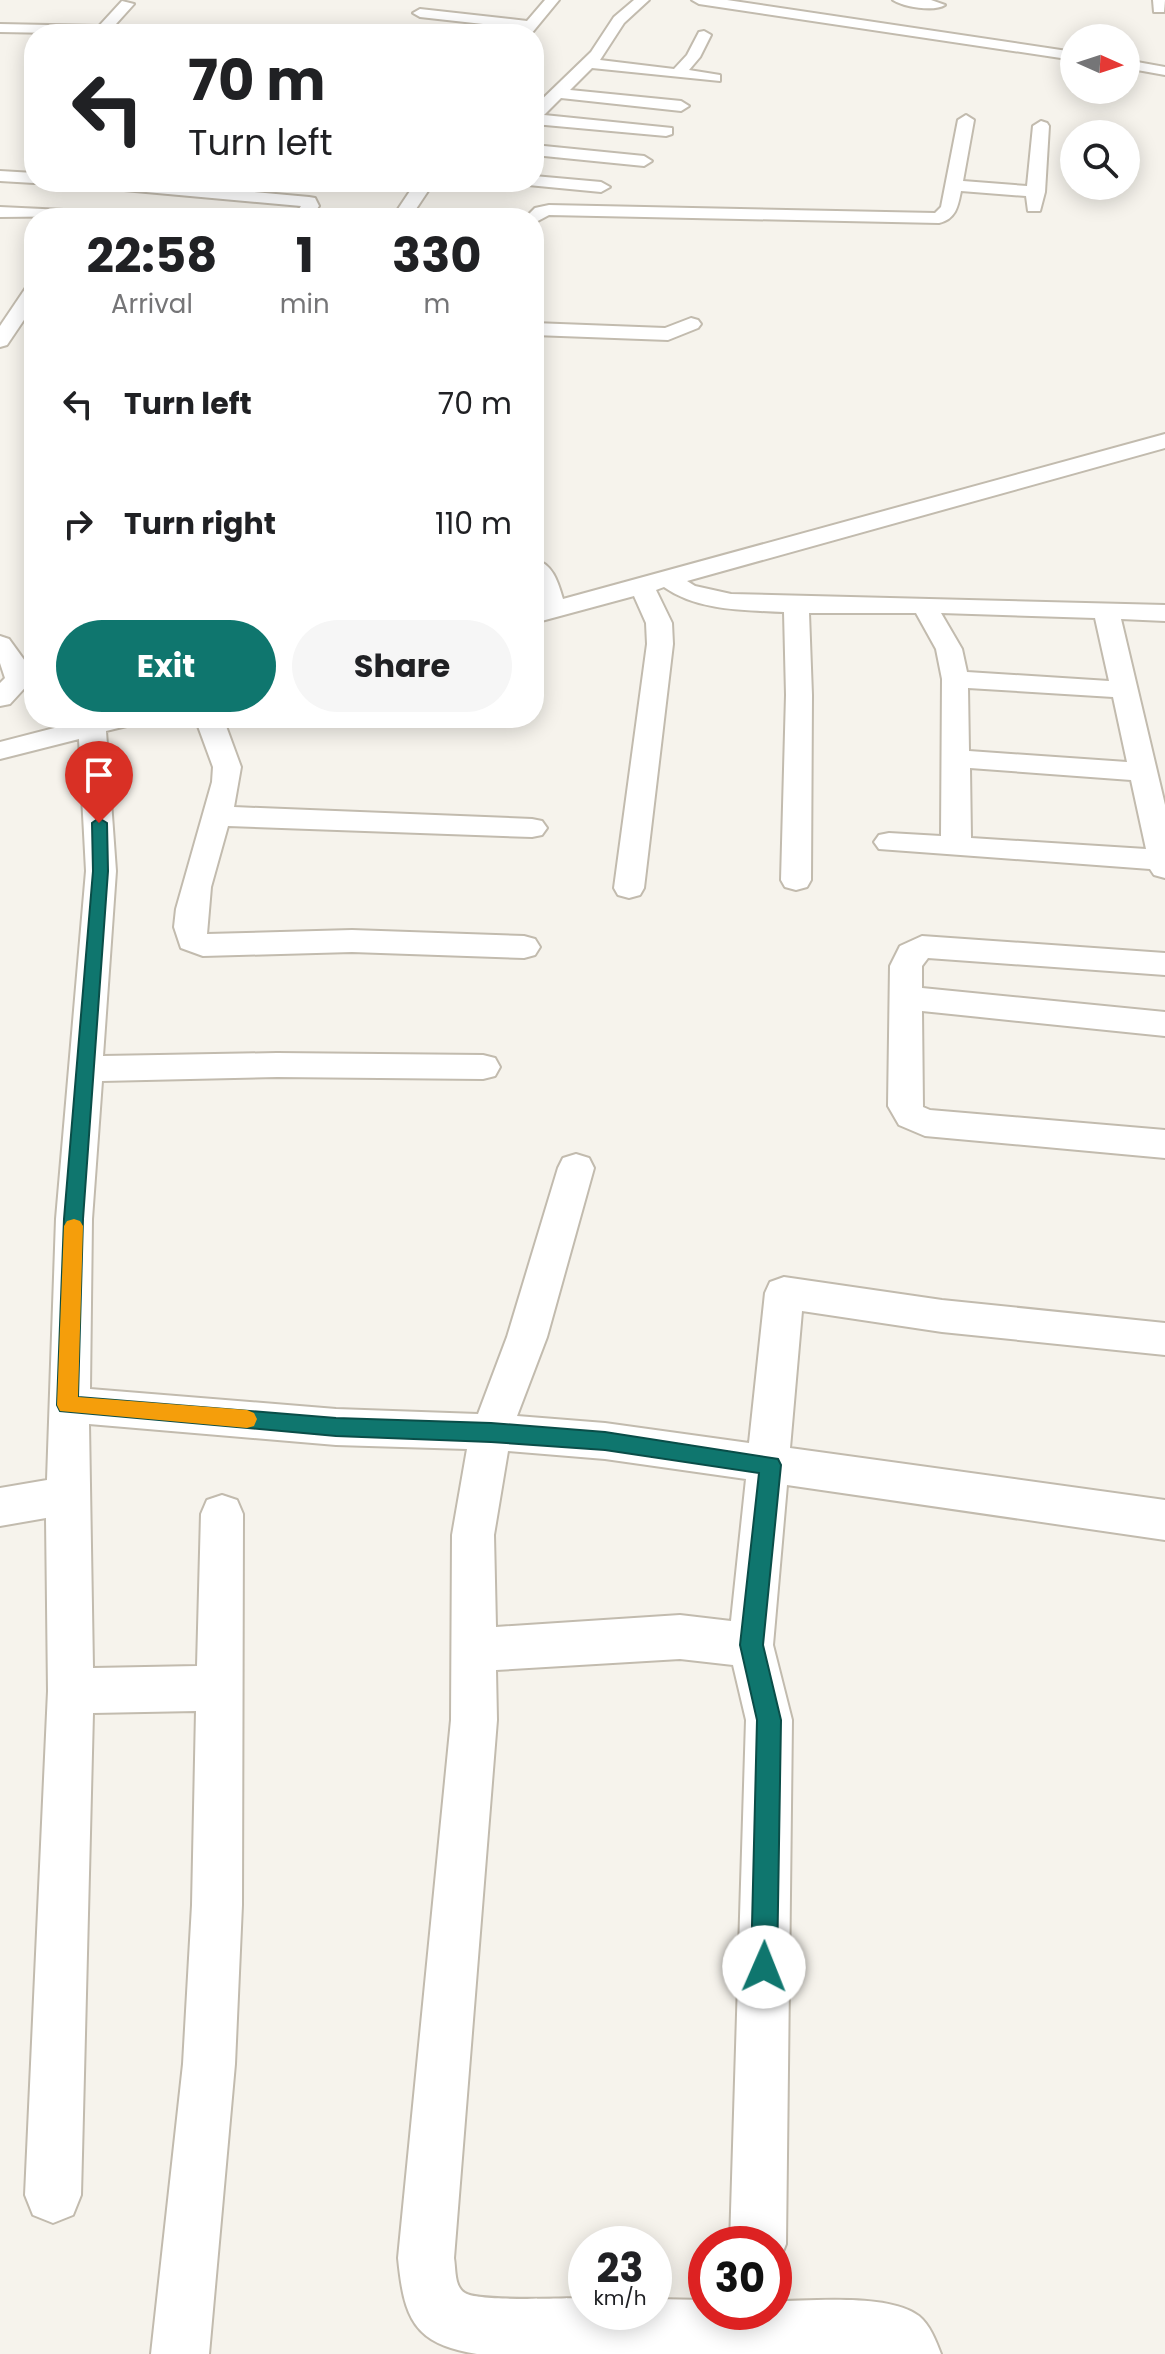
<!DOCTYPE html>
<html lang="en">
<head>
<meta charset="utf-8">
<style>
	:root { --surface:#fff; --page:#f6f6f6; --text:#202124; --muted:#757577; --accent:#0f766e }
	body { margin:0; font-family:Poppins,sans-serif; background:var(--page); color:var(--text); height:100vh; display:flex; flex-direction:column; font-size:30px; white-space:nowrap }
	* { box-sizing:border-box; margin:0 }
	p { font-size:26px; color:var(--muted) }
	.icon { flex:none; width:44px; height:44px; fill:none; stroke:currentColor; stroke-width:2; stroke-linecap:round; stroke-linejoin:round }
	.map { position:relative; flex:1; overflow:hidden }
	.details { position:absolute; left:24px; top:208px; width:520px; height:520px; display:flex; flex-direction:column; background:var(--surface); border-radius:32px; box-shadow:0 4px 20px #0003 }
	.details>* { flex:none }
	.top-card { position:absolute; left:24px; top:24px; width:520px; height:168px; border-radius:32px; box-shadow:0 4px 20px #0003; background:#fff; color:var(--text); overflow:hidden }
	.needle { width:52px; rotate:93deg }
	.tools { position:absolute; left:1060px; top:24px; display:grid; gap:16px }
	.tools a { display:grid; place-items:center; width:80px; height:80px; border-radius:50%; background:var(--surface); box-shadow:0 4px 20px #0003; font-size:40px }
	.speed { position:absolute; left:568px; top:2226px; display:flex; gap:16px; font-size:40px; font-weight:700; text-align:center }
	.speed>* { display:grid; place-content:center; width:104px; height:104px; border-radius:50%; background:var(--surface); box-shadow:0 4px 20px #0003; line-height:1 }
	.speed small { font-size:20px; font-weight:400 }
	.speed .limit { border:12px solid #d22; background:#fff; color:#111 }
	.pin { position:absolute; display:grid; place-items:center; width:68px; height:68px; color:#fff; margin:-82px -34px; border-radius:50% 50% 50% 0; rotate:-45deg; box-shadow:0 0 8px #0007 }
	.pin .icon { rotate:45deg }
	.me { position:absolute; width:88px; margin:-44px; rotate:1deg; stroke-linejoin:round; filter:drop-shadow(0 0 6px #0008) }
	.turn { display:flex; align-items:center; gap:28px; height:168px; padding:0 32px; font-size:36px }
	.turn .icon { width:104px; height:104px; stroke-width:2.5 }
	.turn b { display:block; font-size:56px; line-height:68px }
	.eta { display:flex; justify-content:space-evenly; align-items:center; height:136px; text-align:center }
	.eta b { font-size:48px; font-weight:700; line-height:56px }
	.action { display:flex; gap:16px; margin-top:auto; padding:16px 32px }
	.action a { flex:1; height:92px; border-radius:48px; background:var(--accent); color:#fff; font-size:32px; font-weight:700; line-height:92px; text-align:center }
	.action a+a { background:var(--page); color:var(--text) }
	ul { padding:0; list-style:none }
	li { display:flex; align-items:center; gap:24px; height:120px; padding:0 32px }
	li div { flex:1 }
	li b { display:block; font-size:30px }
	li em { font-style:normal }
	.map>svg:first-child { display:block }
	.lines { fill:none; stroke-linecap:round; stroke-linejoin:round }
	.minor-casing { stroke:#c2bbae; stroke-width:4 }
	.minor { fill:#fff; fill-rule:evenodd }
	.route { fill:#0f766e; stroke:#0a4d48; stroke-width:2 }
	.slow { fill:#f59e0b }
</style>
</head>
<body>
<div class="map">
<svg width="1165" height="2354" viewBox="0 0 1165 2354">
	<rect width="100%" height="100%" fill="#f6f3ec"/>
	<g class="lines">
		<g class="minor-casing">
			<g id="minor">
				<polygon points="545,0 559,0 531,34 516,34 520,28 420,17 413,13 420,9 527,21"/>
				<polygon points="634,0 649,0 624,23 600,60 674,69 687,55 699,32 704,31 711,35 700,57 689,70 720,75 720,81 592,68 570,90 681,101 689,106 681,111 561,98 544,115 672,128 672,134 666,136 534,124 534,107 591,52 614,17"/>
				<polygon points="692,0 727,0 1074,52 1074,60 699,4"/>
				<path d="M893,0H931L945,5C934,12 904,7 893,0Z"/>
				<polygon points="1153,0 1165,0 1164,12 1154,12"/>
				<polygon points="122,1 134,4 107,34 0,32 0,24 99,26"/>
				<polygon points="1126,60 1165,67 1165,75 1126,68"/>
				<path d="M966,115L974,120L963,181L1027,186L1033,126L1041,121L1047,123L1049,126L1045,192L1040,211H1028L1026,196L961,191C958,206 956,219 939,223L549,215L534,223V218H525L535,208L549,205L935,213L941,207L958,120Z"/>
				<polygon points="534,145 644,156 652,161 644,166 534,155"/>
				<polygon points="0,171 34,173 34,182 38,182 34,183 0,181"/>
				<polygon points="534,176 601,182 610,187 601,192 528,185 526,182 534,182"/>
				<polygon points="82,182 147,182 309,197 315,198 319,206 311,218 293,218 301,206 91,187"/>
				<polygon points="416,182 434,182 410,218 392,218"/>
				<polygon points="0,207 85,211 94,216 0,217"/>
				<polygon points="34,284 34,305 7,345 0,347 0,326 27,286"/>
				<polygon points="691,318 698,320 701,324 698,328 668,340 534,335 534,323 665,328"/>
				<path d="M1165,434V448L687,581L695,586L731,594L1165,605V621L1121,619L1165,805V878L1154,875L1150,869L879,849L874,842L879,835L889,833L941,836L942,679L936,649L916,613H809L812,695L811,880L807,887L796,890L785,887L781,880L786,695L784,612C744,610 698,611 664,587L656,590L672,623L673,644L644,888L640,895L629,898L618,895L614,888L647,644L646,623L634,596L534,623V607L540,606L534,585V559C553,564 558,582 563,599ZM941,613L1095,618L1109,681L967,672L962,649ZM968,688L1113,697L1127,762L969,751ZM970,768L1131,780L1146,849L971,838Z"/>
				<polygon points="0,636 9,639 30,668 32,680 10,704 0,706 0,683 5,678 0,663"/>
				<path d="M93,718H139L135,724L106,731L116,871L103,1056L277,1053L483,1055L495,1058L500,1067L495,1076L483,1079L277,1077L102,1081L92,1219L90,1389L336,1409L478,1414L507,1337L558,1168L563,1158L576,1154L589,1158L594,1168L547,1337L517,1416L605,1423L749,1443L765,1293L770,1282L784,1277L942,1300L1165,1323V1355L942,1332L802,1311L790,1448L1165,1500V1540L787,1485L773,1645L792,1720L786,2244L778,2264L774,2266V2244H730L746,1720L733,1665L680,1659L496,1670L497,1720L454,2258C456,2269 454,2287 465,2293C479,2302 564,2298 586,2298V2312H654V2299L706,2300V2312H774V2301C811,2301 889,2293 919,2316C930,2325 936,2341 941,2354H477C413,2344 404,2318 398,2258L451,1720L452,1535L467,1449L336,1445L89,1424L93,1668L197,1666L201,1514L207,1500L222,1495L237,1500L243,1514L242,1905L235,2064L209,2354H151L183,2064L192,1905L196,1711L93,1713L81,2195L73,2215L53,2223L33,2215L25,2195L48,1691L46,1518L0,1526V1488L47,1480L56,1219L86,871L79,739L0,759V742ZM508,1451L605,1459L746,1479L731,1621L680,1615L496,1627L494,1535Z"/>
				<polygon points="195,718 223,718 241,767 234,807 532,819 542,821 547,828 542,835 532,837 228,826 211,887 207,934 352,930 524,936 535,939 540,947 535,955 524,958 352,952 203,956 181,948 174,927 176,909 212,782 213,767"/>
				<polygon points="922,936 1165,953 1165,975 928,958 922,966 922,988 1165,1012 1165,1036 922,1011 923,1107 930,1110 1165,1130 1165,1158 925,1136 899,1125 888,1106 890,966 900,946"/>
			</g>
		</g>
		<use href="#minor" class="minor"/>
	</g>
	<polygon class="route" points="99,818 107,823 108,871 83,1219 78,1397 336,1418 491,1423 605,1432 778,1459 781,1465 763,1645 781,1720 777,1967 773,1976 764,1979 755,1976 751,1967 757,1720 740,1645 759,1473 605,1450 491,1442 336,1436 60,1411 57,1405 64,1219 93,871 92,823"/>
	<polygon class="slow" points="74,1219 80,1221 83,1226 78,1397 247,1410 254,1413 257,1419 254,1426 247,1428 60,1411 57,1405 64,1226 67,1221"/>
</svg>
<div class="tools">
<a><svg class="needle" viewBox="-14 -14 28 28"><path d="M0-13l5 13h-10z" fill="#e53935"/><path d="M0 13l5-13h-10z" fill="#757577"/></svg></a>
<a><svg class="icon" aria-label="search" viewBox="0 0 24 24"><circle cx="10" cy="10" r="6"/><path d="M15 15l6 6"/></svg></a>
</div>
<div class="speed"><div>23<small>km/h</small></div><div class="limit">30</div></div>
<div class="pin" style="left:99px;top:823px;background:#d93025"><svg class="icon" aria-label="arrive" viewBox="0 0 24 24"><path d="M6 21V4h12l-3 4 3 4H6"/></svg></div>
<svg class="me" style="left:764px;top:1967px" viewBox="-20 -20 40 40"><circle r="19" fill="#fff"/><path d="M0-13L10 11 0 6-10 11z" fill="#0f766e"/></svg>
<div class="top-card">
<div class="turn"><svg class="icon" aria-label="left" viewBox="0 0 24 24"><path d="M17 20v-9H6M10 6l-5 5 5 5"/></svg><div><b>70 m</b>Turn left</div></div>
</div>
<section class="details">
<div class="eta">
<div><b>22:58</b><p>Arrival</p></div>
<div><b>1</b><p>min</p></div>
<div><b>330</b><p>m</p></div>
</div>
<ul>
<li><svg class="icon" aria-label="left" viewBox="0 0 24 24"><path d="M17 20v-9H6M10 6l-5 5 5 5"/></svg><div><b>Turn left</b></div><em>70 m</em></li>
<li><svg class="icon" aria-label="right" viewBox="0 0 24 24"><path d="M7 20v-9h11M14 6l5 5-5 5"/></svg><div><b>Turn right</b></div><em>110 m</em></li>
</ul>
<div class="action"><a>Exit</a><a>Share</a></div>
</section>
</div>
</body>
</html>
